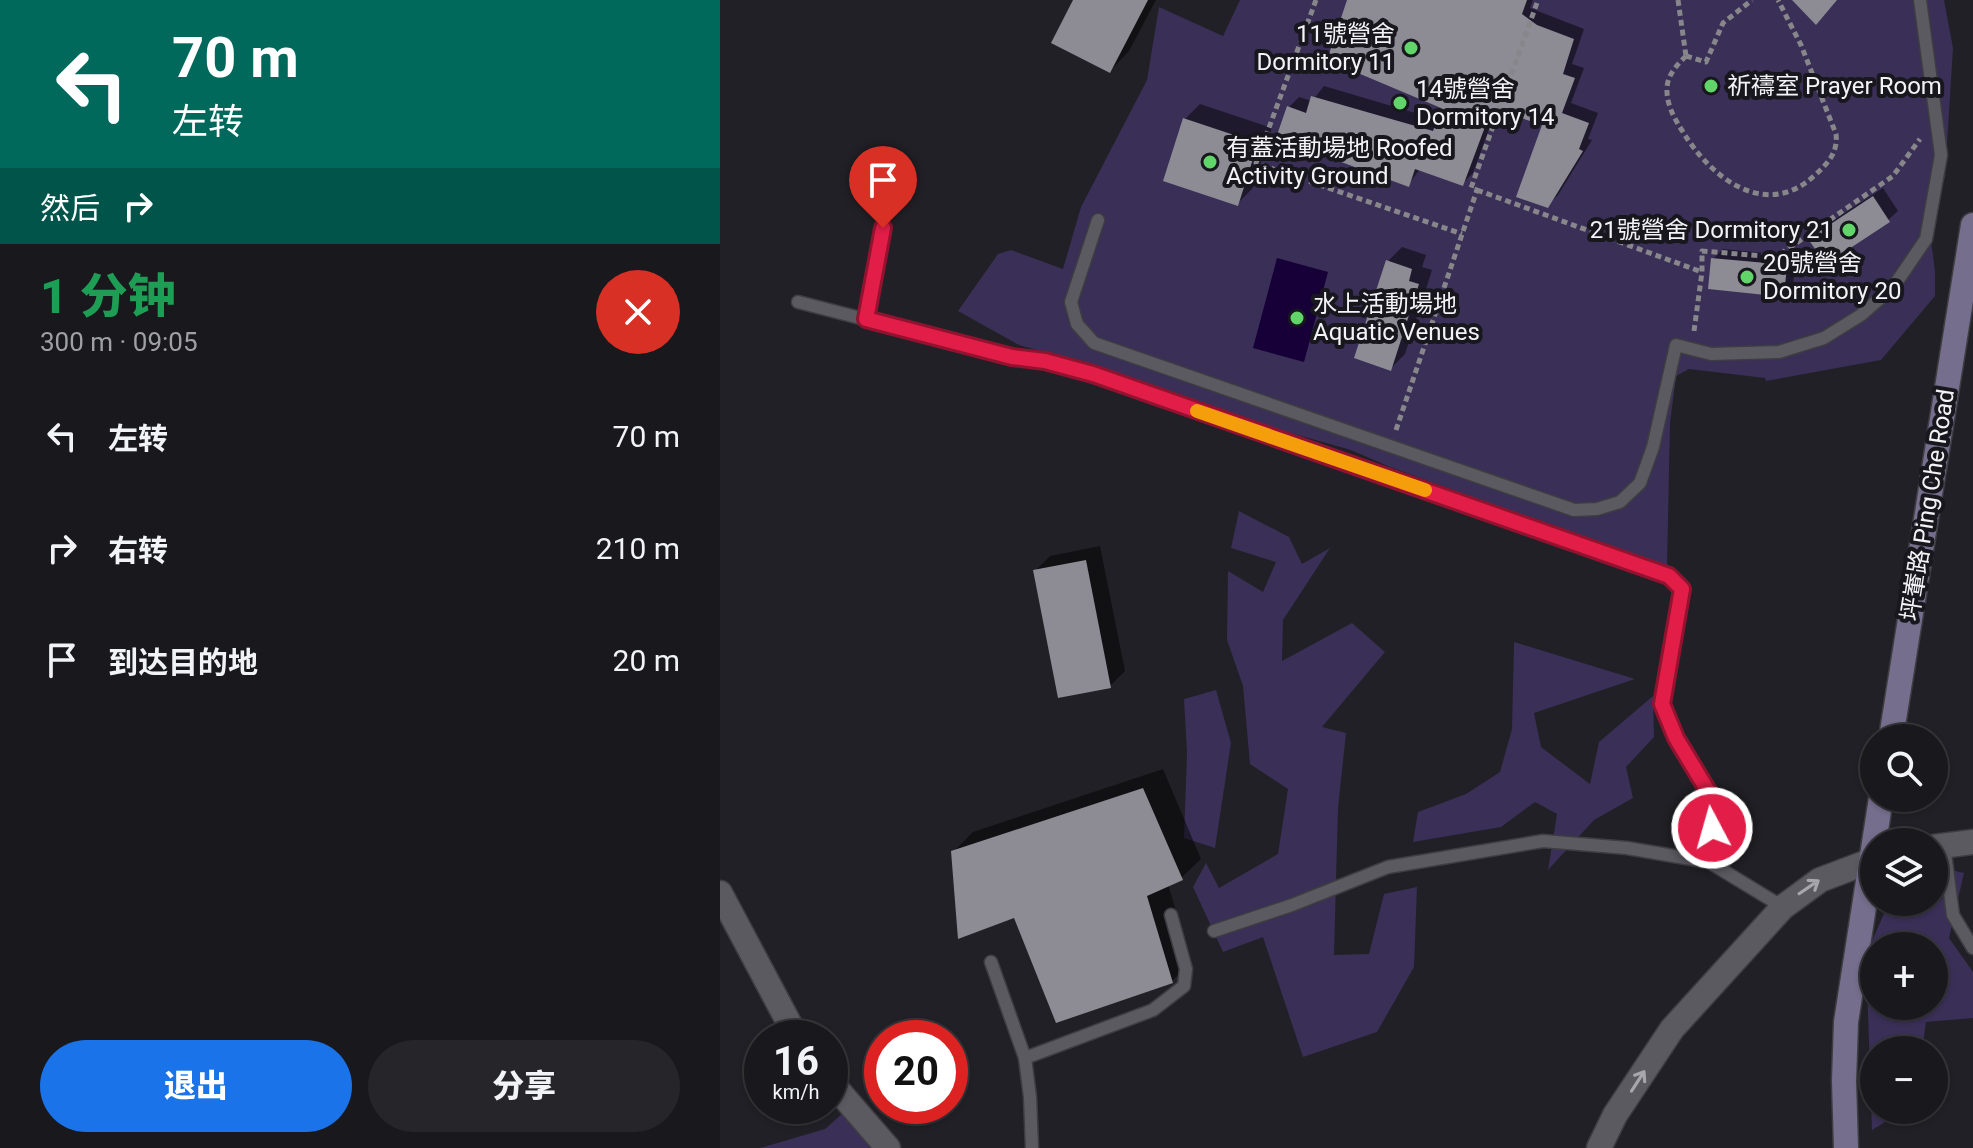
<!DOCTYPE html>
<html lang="zh">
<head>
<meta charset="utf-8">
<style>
	:root { --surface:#19181c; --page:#262529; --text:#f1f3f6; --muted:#9fa0a3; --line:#37373b; --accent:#1a73e8 }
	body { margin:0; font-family:Roboto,"Noto Sans SC",sans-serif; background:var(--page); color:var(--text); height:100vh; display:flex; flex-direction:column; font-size:30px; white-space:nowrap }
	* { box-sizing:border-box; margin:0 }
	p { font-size:26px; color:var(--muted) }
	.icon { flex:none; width:44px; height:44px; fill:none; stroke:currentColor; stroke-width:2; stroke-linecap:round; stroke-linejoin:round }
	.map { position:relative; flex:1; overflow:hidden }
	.side { display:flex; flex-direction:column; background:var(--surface); width:720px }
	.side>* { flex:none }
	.guide { background:#00695c; color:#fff; overflow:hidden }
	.controls { position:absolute; left:1140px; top:724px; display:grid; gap:16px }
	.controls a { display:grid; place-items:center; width:88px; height:88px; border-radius:50%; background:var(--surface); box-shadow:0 2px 6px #0004,0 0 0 2px var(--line); font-size:40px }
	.speed { position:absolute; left:24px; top:1020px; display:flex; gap:16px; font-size:40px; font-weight:700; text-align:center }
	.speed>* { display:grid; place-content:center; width:104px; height:104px; border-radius:50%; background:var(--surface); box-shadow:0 2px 6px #0004,0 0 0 2px var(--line); line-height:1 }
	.speed small { font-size:20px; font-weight:400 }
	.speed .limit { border:12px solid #d22; background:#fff; color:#111 }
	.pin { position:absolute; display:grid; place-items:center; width:68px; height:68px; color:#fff; margin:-82px -34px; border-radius:50% 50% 50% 0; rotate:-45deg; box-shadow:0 0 8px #0007 }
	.pin .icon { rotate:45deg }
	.me { position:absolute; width:88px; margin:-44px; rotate:354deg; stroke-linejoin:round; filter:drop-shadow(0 0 6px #0008) }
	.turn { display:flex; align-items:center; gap:28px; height:168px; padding:0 40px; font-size:36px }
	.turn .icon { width:104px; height:104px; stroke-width:2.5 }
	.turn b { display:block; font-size:56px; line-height:68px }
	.then { display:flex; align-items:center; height:76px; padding:0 40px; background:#0003; gap:16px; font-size:30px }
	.round { display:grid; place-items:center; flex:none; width:84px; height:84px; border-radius:42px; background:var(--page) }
	.headline { display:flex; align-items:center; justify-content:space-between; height:136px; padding:0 40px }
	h1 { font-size:48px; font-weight:800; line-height:60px; color:#1e9e55 }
	.cta { display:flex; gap:16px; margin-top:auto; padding:16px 40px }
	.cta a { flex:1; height:92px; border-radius:48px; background:var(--accent); color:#fff; font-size:32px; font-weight:800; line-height:92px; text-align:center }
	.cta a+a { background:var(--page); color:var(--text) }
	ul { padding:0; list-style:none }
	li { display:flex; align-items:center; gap:24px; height:112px; padding:0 40px }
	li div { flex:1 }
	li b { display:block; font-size:30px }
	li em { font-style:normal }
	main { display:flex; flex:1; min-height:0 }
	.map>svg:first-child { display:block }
	.green { fill:#3a2f56; fill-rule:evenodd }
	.water { fill:#170038 }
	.shadow { fill:#0007 }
	.building { fill:#8d8c94 }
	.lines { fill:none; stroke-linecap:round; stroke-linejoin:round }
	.lane-casing { stroke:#3e3d42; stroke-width:15 }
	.street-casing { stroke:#3e3d42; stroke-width:27 }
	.secondary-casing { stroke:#3e3d42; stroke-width:27 }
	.path { stroke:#87868b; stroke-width:5; stroke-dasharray:6 4; stroke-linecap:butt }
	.lane { stroke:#5b5a61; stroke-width:12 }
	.street { stroke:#5b5a61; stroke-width:24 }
	.secondary { stroke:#756e8c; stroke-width:24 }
	.oneway { stroke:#a7a6ac }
	.route-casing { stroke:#92132f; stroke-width:20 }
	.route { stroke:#e11d48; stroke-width:14 }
	.slow { stroke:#f59e0b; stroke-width:14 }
	.poi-dot { fill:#61d56a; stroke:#18171d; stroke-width:3 }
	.labels { text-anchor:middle; stroke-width:8; stroke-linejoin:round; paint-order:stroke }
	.poi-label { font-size:24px; fill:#f3f2f6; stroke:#18171d; text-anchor:start }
	.street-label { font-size:24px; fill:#f3f2f6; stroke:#18171d }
</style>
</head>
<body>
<main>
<section class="side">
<div class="guide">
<div class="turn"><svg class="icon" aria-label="left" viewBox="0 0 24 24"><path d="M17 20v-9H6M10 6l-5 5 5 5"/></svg><div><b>70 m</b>左转</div></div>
<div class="then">然后<svg class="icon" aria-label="right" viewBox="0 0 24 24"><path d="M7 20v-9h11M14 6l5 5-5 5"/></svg></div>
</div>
<div class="headline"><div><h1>1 分钟</h1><p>300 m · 09:05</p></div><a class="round" style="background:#d93025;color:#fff"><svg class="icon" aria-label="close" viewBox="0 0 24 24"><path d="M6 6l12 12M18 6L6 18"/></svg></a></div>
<ul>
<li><svg class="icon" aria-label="left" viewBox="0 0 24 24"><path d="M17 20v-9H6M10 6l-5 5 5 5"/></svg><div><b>左转</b></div><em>70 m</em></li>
<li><svg class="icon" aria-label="right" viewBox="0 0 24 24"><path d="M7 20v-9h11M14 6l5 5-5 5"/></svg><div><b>右转</b></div><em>210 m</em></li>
<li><svg class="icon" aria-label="arrive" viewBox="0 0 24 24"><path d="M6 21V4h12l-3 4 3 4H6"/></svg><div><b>到达目的地</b></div><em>20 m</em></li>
</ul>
<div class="cta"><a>退出</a><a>分享</a></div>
</section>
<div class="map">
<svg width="1253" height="1148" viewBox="0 0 1253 1148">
	<rect width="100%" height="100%" fill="#212026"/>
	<g class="green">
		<polygon points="520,0 1224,0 1233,48 1225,177 1220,192 1211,241 1215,271 1215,296 1161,360 1046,381 1045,378 969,369 956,376 950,423 947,568 670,467 631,450 478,407 358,362 299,345 238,311 278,254 291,250 343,269 361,207 427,80 439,7 503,36"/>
		<polygon points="519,511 569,537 582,564 610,548 563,620 562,661 632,623 665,652 602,727 626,733 618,808 614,955 649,954 664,894 697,887 694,967 657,1032 583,1057 543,937 503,952 473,887 486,863 499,888 558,854 568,789 530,764 523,686 507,640 508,571 543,592 556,562 511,548"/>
		<polygon points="794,642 915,679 814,713 821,747 870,784 879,742 933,696 934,737 906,767 913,798 874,820 828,870 837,814 815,802 781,827 693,842 698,812 746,794 780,772 792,729"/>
		<polygon points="496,690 511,743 495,848 464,838 467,753 464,699"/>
		<path d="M1214,866L1244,873L1229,938L1253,972V1018L1206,1022L1202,1050H1154V1110H1185L1152,1130L1146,955L1169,902H1214ZM1154,946H1214V1006H1154Z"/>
		<polygon points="131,1106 167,1148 40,1148 105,1129"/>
	</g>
	<polygon class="water" points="557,258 608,272 584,362 533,348"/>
	<g class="shadow">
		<polygon points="355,0 436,0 409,51 390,71"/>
		<polygon points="629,0 813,0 810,8 864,29 852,64 864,68 851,103 878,113 868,139 872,140 838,195 827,206 825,124 777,107 753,173 742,184 700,169 688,185 569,107 579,97 592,101 604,86 719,120 723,107"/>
		<polygon points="480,104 552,128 532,189 517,204 465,119"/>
		<polygon points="1163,188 1178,211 1168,220 1091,239 1100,229"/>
		<polygon points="682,247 706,255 702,267 712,270 685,354 670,369 668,261"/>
		<polygon points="1003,249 1076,256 1073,285 1063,295 993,259"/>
		<polygon points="380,546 405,671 390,686 315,571 330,556"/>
		<polygon points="443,769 481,859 461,878 448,884 471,962 452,981 296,915 233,852 253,832"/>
	</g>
	<g class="building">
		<polygon points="353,0 428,0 390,73 331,43"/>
		<polygon points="627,0 807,0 802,14 817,25 854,39 843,74 855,78 842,113 869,123 859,149 863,151 828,208 796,197 822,125 772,108 743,186 695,169 689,187 556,138 567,106 586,113 591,96 713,131 721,108 607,60"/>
		<polygon points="1072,0 1117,0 1096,25"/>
		<polygon points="463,118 538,143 518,206 443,181"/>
		<polygon points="1153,196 1170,222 1106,264 1088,239"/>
		<polygon points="991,258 1067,265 1064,297 988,289"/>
		<polygon points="666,260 692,269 689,281 699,284 671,371 634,358"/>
		<polygon points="366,560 391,688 338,698 313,570"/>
		<polygon points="423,788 463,880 427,896 453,983 336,1023 294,918 238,939 231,851"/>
	</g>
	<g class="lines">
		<g class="lane-casing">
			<g id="lane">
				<polyline points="378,220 351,302 357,324 374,343 854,510 877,509 900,502 920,483 933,447 956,345 991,354 1059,352 1104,338 1141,315 1174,286 1206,239 1221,155 1200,0"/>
				<polyline points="78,302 292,357 325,361 373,374 949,576 962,589 942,704 956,738 994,801 989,862"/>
				<polyline points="146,319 163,228"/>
				<polyline points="1224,846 1233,915 1253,948"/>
				<polyline points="494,931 572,905 668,867 823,841 907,848 989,862 1063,907"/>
				<polyline points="271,962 305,1058 310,1097 312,1148"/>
				<polyline points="305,1058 433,1010 464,986 466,969 451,915"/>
			</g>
		</g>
		<g class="street-casing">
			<g id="street">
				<polyline points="1214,847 1253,842"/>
				<polyline points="0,893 77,1038"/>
				<polyline points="110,1081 168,1148"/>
				<polyline points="879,1148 895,1115 952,1029 1063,907 1100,880 1150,861"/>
			</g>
		</g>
		<g class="secondary-casing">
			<g id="secondary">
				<polyline points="1171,738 1253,225"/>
				<polyline points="1126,1148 1124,1081 1126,1022 1161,798"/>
			</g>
		</g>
		<g class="path">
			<polyline points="596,0 536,163 742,234"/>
			<polyline points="958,0 966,56"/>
			<path d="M966,56C958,64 948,74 947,87C946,104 954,118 963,132C991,178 1046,221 1095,175C1108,163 1118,153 1116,134L1081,45L1058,0"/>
			<polyline points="966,56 986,62 1003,23 1032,0"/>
			<polyline points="757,190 982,272 982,251 1056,257 1173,176 1200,139"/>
			<polyline points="974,331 982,272"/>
			<polyline points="676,430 757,190 751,188 818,0"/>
		</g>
		<use href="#lane" class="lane"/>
		<use href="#street" class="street"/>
		<use href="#secondary" class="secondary"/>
	</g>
	<defs><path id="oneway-shaft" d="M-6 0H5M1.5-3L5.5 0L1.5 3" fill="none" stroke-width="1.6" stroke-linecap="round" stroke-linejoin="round" transform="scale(2)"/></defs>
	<g class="oneway">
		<use href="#oneway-shaft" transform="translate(1089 887) rotate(-34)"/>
		<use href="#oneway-shaft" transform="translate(918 1081) rotate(-57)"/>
	</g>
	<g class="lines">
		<g class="route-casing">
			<polyline id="route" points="163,228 146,319 292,357 325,361 373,374 949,576 962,589 942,704 956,738 994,801 992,828"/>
		</g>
		<use href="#route" class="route"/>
		<polyline class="slow" points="477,411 705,490"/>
	</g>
	<g class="poi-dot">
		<circle cx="691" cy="48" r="8"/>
		<circle cx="991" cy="86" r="8"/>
		<circle cx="680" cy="103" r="8"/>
		<circle cx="490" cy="162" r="8"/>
		<circle cx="1129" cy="230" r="8"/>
		<circle cx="1027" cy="277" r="8"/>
		<circle cx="577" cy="318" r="8"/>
	</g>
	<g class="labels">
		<g class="poi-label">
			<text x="675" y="42" text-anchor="end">11號營舍<tspan x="675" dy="28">Dormitory 11</tspan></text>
			<text x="1007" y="94">祈禱室 Prayer Room</text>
			<text x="696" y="97">14號營舍<tspan x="696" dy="28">Dormitory 14</tspan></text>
			<text x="506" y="156">有蓋活動場地 Roofed<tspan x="506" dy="28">Activity Ground</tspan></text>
			<text x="1113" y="238" text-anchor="end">21號營舍 Dormitory 21</text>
			<text x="1043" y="271">20號營舍<tspan x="1043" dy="28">Dormitory 20</tspan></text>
			<text x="593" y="312">水上活動場地<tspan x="593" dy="28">Aquatic Venues</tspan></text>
		</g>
		<g class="street-label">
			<text transform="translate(1208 505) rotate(-81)" y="8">坪輋路 Ping Che Road</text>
		</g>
	</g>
</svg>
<div class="controls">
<a><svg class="icon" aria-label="search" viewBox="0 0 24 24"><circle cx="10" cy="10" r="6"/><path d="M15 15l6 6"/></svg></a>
<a><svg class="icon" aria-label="layers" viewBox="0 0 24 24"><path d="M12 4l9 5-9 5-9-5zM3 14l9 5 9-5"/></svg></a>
<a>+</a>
<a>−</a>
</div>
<div class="speed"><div>16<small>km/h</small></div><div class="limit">20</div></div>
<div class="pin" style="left:163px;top:228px;background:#d93025"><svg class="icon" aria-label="arrive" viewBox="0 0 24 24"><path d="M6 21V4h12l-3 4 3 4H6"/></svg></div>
<svg class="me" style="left:992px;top:828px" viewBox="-20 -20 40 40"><circle r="17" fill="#e11d48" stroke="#fff" stroke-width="3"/><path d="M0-11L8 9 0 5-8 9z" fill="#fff"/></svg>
</div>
</main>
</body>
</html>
